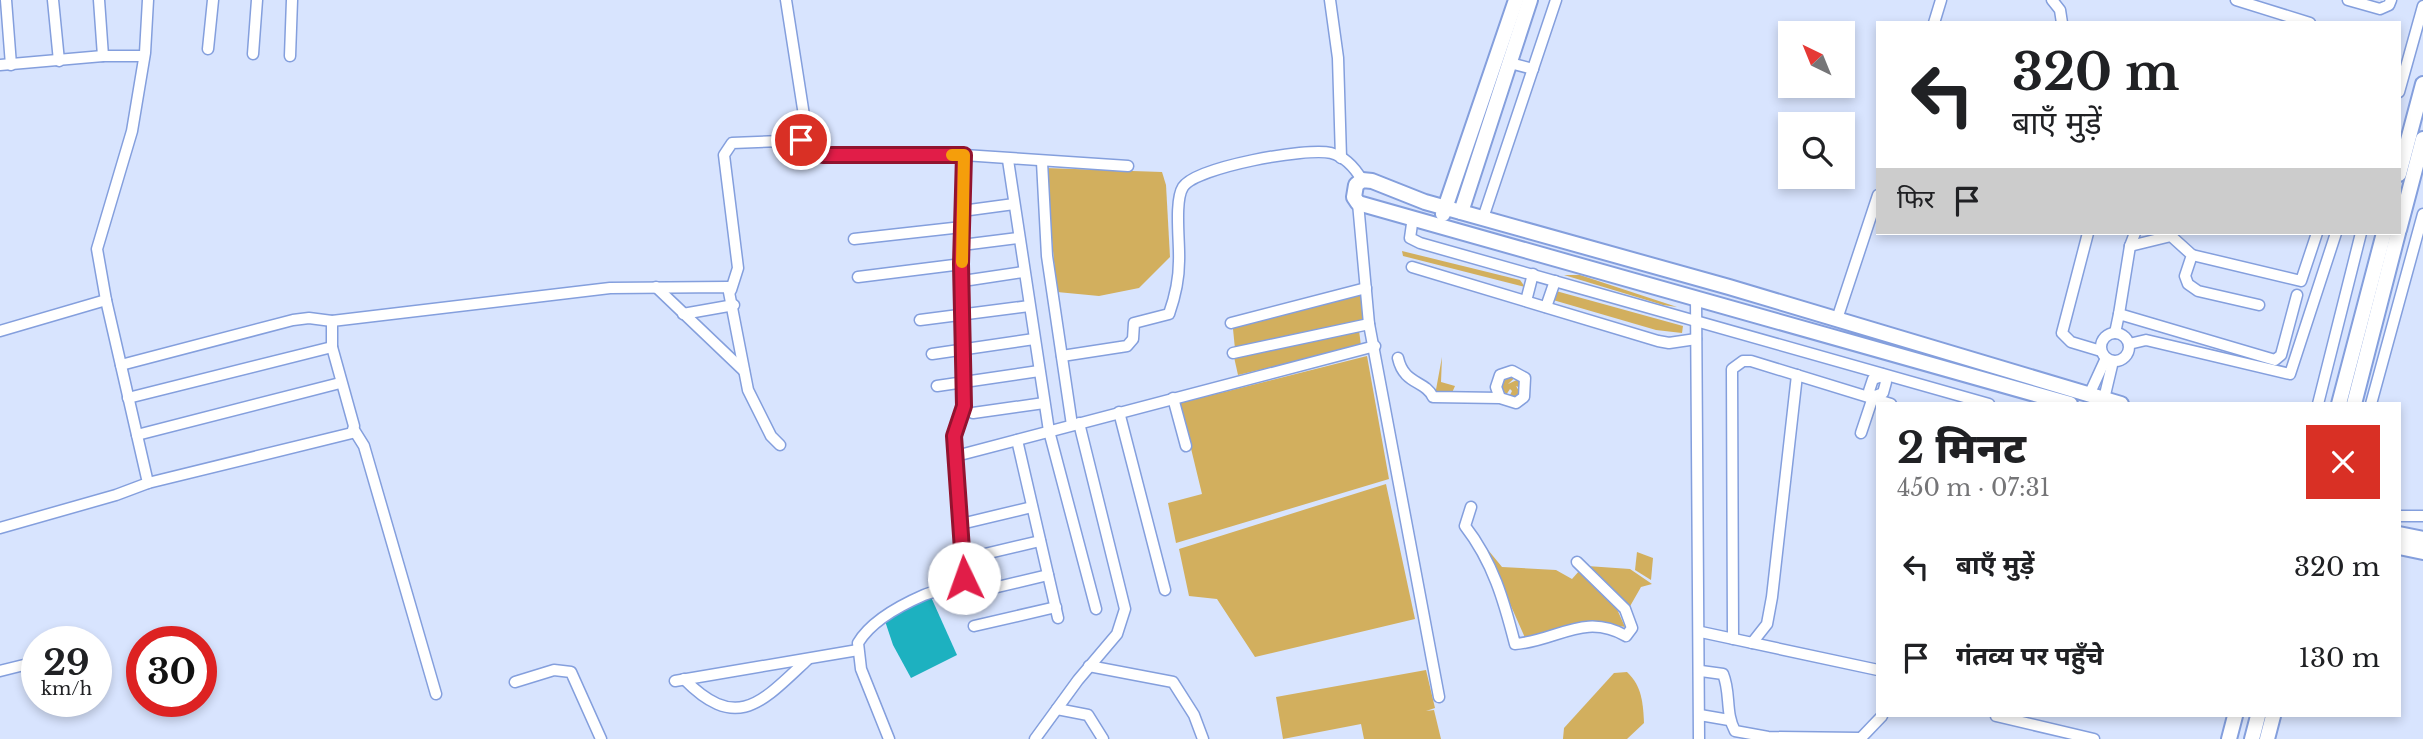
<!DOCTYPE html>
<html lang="hi">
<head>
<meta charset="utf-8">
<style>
	:root { --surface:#fff; --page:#f6f6f6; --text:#202124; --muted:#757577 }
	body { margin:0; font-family:"Libre Baskerville","Noto Sans Devanagari",serif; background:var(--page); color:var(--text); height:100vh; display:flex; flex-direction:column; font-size:26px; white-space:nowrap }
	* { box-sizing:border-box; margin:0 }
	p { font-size:23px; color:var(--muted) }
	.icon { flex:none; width:38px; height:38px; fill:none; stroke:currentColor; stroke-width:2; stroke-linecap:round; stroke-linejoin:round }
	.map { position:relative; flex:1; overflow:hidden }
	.side { position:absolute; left:1876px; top:402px; width:525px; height:315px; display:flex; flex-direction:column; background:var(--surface); border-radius:0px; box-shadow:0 4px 10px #0003 }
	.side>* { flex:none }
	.guide { position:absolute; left:1876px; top:21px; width:525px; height:214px; border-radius:0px; box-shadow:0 4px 10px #0003; background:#fff; color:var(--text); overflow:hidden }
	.needle { width:46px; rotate:317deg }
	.fabs { position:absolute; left:1778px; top:21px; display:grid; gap:14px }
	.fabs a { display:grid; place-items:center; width:77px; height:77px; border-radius:0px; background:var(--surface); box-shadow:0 4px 10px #0003; font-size:35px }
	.speed { position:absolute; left:21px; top:626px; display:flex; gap:14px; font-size:35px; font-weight:700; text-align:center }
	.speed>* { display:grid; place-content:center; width:91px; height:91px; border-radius:50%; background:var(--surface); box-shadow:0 4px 10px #0003; line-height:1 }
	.speed small { font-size:18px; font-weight:400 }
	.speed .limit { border:10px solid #d22; background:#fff; color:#111 }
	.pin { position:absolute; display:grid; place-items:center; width:60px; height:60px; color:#fff; margin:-30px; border:4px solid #fff; border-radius:50%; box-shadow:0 2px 7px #0007 }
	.me { position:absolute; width:77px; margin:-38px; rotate:357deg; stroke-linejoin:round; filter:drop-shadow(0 0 5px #0008) }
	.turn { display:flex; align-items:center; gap:24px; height:147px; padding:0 21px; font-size:32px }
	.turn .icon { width:91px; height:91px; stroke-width:2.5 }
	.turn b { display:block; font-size:49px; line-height:60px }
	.then { display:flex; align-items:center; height:66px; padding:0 21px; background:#0003; gap:14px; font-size:26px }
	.round { display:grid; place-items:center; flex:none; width:74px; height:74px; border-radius:0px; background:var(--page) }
	.overview { display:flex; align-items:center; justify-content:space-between; height:119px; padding:0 21px }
	h1 { font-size:42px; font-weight:800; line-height:52px }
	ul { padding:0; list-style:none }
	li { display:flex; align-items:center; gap:21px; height:91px; padding:0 21px }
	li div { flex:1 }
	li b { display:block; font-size:26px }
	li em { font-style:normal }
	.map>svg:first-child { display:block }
	.green { fill:#d2af5e }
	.water { fill:#1db1c0 }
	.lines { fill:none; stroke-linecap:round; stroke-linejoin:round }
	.street-casing { stroke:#849fdd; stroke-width:13 }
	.secondary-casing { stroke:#849fdd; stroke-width:18 }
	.street { stroke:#fff; stroke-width:10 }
	.secondary { stroke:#fff; stroke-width:14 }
	.route-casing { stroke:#92132f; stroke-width:18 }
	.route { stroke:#e11d48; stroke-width:12 }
	.slow { stroke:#f59e0b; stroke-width:12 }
</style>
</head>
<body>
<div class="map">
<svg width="2423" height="739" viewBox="0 0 2423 739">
	<rect width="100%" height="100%" fill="#d8e4fe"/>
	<g class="green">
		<polygon points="1045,168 1162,172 1166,185 1170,257 1139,288 1099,296 1057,292"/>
		<polygon points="1402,251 1520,280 1525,287 1403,256"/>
		<polygon points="1564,275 1580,275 1677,307 1663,305"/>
		<polygon points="1556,291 1683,326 1682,333 1656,330 1553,300"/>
		<polygon points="1362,295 1366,320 1235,349 1233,329 1239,324"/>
		<polygon points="1359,330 1361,346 1238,375 1234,357"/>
		<polygon points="1367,356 1389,479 1176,543 1168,503 1202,494 1180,403"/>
		<polygon points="1442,357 1441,382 1455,386 1451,395 1435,395"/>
		<polygon points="1519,374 1508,384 1521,378 1525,390 1516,386 1522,396 1507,401 1512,391 1510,389 1504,398 1498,393 1500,377"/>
		<polygon points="1386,484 1415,619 1255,657 1217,599 1189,596 1179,549"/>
		<polygon points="1484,545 1502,567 1556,570 1572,579 1580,570 1616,607 1625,627 1603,623 1571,626 1526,640"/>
		<polygon points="1637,552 1653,558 1651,580 1635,570"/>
		<polygon points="1587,566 1630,569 1652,584 1641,587 1629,608"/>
		<polygon points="1426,670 1435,708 1426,711 1434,710 1441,739 1364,739 1361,724 1283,739 1276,697"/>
		<path d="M1627,672C1642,686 1643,703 1644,723L1627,739H1563L1564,728L1614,673Z"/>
	</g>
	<polygon class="water" points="931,597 957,655 911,678 893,645 885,621 888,616"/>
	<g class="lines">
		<g class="street-casing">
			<g id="street">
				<polyline points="6,0 11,65"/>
				<polyline points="53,0 59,61"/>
				<polyline points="99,0 103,56"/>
				<polyline points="786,0 808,141"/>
				<polyline points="1330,0 1338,58 1341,158"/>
				<polyline points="2052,0 2060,10 2062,23"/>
				<polyline points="2236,0 2310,23"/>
				<polyline points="2348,0 2380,9 2389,5 2391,0"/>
				<polyline points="1934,23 1941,0"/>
				<polyline points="208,49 213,0"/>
				<polyline points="253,54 257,0"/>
				<polyline points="290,56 292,0"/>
				<polyline points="1510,63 1533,69"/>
				<polyline points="0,65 103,56 144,56"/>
				<polyline points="2399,92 2423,6"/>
				<polyline points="1008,160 1049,431 1096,609"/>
				<polyline points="1042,162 1047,256 1072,425"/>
				<polyline points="1358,203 1369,324 1439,697"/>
				<polyline points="962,211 1014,204"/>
				<polyline points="1413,217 1410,238 1420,243 1989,404"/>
				<polyline points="1483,218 1556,0"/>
				<polyline points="2088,233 2062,333 2071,342 2101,351"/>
				<polyline points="854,239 962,227"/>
				<polyline points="962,245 1018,238"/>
				<polyline points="2130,246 2171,236 2192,255 2185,276 2188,284 2198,291 2259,305"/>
				<polyline points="2192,255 2301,281 2317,233"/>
				<polyline points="1412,267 1658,341 1669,343 1696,339"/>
				<polyline points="858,277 962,264"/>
				<polyline points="963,281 1023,272"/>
				<polyline points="656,287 744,371"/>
				<polyline points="731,290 738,268 724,155 732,143 805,140 812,150 823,155 964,155 1128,166"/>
				<polyline points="1696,297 1699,739"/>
				<polyline points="1526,301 1533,274"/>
				<polyline points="1546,307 1555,281"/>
				<polyline points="683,314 734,305"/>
				<polyline points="2119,314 2130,246 2135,233"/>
				<polyline points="1837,319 1878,195"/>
				<polyline points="920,320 1029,306"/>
				<polyline points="1231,323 1366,288"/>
				<polyline points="0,331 106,300"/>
				<circle cx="2115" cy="347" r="14"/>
				<polyline points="2115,333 2119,314 2275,360 2281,355 2297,295"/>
				<polyline points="2129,344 2146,340 2290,374 2336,233"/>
				<polyline points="1233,353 1369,324"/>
				<polyline points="932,354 1034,339"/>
				<path d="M1062,356L1127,346L1133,339L1134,323L1169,314C1175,297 1179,279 1179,261C1180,244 1174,201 1183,187C1196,167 1307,147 1331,153C1346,157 1355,168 1362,180"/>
				<path d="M1398,358C1404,385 1425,380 1433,397L1500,398L1516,403L1524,397L1525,378L1512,371L1500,375L1496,387L1500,398"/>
				<polyline points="121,365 293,320 309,318 332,321"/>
				<polyline points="937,386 1039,371"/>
				<polyline points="2089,395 2106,358"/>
				<polyline points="1873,397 1883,393 1886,382 1882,374"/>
				<polyline points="1873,397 1869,391 1873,379 1882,376"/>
				<polyline points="128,398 332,347"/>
				<polyline points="1173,398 1186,446"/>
				<polyline points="2104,399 2113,361"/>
				<polyline points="2318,404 2361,233"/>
				<polyline points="2371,404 2423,214"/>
				<polyline points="1119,412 1165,590"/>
				<polyline points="973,413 1044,403"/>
				<polyline points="354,430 364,446 436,694"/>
				<polyline points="1861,433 1873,397"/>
				<polyline points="137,435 340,383"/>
				<polyline points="1017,440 1058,618"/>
				<polyline points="956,456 1375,346"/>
				<polyline points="148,483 352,433 354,426 332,347 332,321 610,288 728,287 748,390 771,436 780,445"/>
				<path d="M1471,507L1465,526C1493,562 1504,601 1515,644C1557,641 1584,612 1626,636L1632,628L1625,609L1577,562"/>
				<polyline points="2399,516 2423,516"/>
				<polyline points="961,524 1032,507"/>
				<polyline points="0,528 116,495 148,483 106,300 97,249 132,131 145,53 148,0"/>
				<polyline points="972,557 1040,541"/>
				<polyline points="972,593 1048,575"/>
				<polyline points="974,626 1056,607"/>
				<polyline points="1701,632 1878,670"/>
				<polyline points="1733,639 1732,369 1743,361 1751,361 1891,404"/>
				<polyline points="1752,643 1767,624 1772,597 1797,375"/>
				<polyline points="1089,666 1173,682 1194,715 1203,739"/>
				<polyline points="0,671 32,663"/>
				<path d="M1701,671L1723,674C1731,693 1725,713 1735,731L1768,737L1860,738"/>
				<path d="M684,679C737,733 762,702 807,660"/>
				<polyline points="675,681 858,650"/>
				<polyline points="515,682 554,670 571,672 601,739"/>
				<polyline points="1057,709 1088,715 1103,739"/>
				<polyline points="1700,715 1729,720"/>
				<polyline points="1996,716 2094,739"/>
				<path d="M889,739L861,669L858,643C871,621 901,605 924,595C938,589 955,591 964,578L954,436L964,406L962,264L964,155"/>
				<polyline points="1035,739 1078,680 1117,634 1125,609 1079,423"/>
				<polyline points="1860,739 1882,716"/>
			</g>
		</g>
		<g class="secondary-casing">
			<g id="secondary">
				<polyline points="2399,174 2423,84"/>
				<polyline points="1461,212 1530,0"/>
				<polyline points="1443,214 1516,0"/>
				<polyline points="2399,230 2423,139"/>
				<polyline points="2070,404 1358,203 1354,197 1356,185 1362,180 1372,181 1425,202 1729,287 2121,404"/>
				<polyline points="2339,404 2384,233"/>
				<polyline points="2354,404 2398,233"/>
				<polyline points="2399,534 2423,539"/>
				<polyline points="2399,547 2423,552"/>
				<polyline points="2229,739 2235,716"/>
				<polyline points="2252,739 2258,716"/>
				<polyline points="2267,739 2273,716"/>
			</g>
		</g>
		<use href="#street" class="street"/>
		<use href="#secondary" class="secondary"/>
	</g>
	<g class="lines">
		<g class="route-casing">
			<polyline id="route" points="801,140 808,142 812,150 823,155 964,155 961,264 964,406 954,436 964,578"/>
		</g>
		<use href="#route" class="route"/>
		<polyline class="slow" points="952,155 964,155 962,262"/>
	</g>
</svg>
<div class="fabs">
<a><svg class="needle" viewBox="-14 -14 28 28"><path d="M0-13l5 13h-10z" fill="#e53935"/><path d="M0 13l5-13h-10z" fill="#757577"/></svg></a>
<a><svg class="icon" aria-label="search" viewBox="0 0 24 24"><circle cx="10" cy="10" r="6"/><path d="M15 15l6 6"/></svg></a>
</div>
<div class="speed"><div>29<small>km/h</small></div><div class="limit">30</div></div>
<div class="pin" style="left:801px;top:140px;background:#d93025"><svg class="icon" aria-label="arrive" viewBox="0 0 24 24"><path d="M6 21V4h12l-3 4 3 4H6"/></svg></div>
<svg class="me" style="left:964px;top:578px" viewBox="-20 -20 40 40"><circle r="19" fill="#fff"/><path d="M0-13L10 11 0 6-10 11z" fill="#e11d48"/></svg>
<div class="guide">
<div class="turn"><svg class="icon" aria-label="left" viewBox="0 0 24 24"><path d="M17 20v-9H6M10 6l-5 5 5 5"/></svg><div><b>320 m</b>बाएँ मुड़ें</div></div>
<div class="then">फिर<svg class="icon" aria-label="arrive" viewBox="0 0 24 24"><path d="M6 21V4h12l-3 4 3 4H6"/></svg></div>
</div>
<section class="side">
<div class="overview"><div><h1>2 मिनट</h1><p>450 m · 07:31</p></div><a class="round" style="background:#d93025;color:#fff"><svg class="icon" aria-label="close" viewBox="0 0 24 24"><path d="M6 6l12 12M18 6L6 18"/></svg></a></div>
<ul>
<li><svg class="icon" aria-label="left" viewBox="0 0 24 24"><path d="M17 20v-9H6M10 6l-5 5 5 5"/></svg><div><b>बाएँ मुड़ें</b></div><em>320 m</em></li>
<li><svg class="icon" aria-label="arrive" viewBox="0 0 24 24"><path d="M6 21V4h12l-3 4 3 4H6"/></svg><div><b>गंतव्य पर पहुँचे</b></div><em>130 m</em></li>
</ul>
</section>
</div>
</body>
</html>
